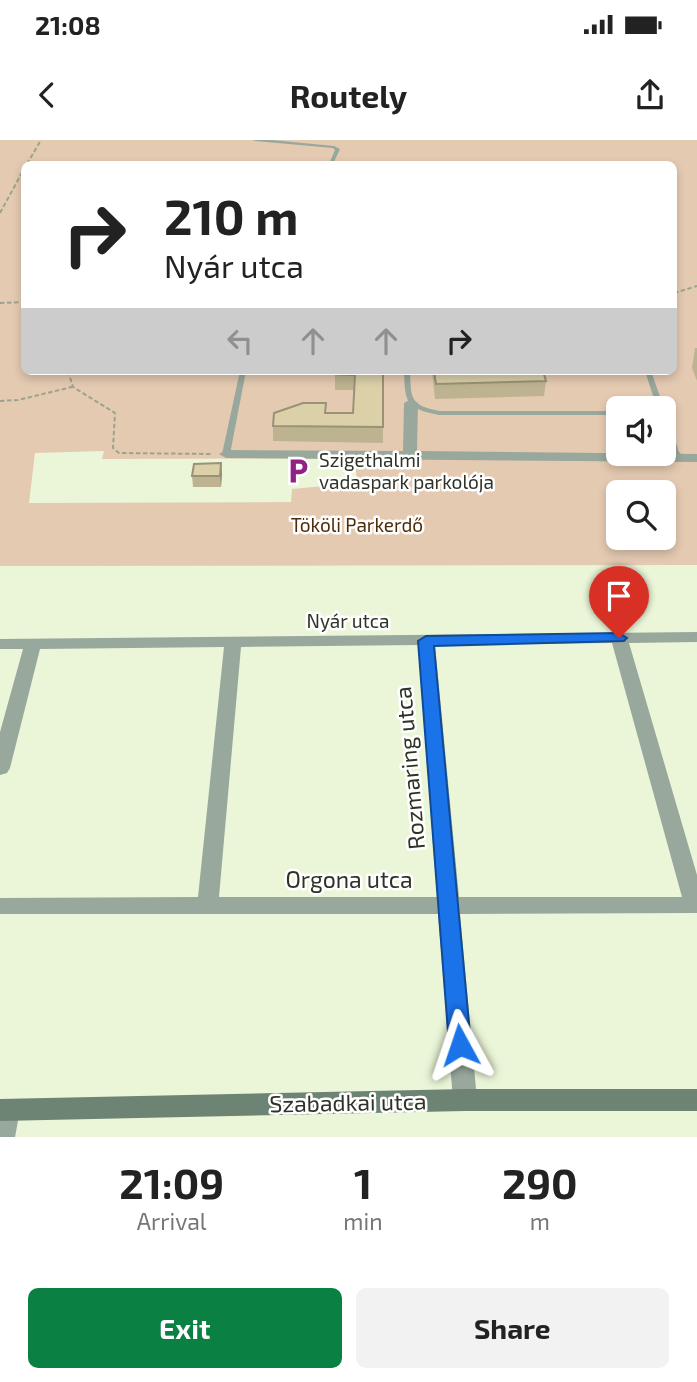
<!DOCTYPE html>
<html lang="en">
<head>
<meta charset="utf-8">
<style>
	:root { --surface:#fff; --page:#f2f2f2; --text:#222; --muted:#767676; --accent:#0b8043 }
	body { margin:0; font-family:"Exo 2",sans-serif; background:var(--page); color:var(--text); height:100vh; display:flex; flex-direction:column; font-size:26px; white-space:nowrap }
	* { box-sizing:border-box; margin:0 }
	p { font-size:23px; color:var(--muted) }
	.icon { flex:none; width:38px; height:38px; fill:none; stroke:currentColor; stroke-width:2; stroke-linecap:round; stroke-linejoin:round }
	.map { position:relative; height:997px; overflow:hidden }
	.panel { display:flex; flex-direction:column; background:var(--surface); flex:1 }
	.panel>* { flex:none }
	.guide { position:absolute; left:21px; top:21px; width:656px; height:214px; border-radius:10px; box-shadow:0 4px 10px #0003; background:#fff; color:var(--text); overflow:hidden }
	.controls { position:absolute; left:606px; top:256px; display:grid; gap:14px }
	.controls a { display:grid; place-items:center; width:70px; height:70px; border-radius:10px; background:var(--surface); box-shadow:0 4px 10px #0003; font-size:35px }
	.pin { position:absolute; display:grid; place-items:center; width:60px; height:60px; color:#fff; margin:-72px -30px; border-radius:50% 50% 50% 0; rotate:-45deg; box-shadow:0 0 7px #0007 }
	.pin .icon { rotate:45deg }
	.me { position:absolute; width:77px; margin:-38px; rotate:355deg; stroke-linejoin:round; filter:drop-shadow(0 0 5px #0008) }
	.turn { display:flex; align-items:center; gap:24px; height:147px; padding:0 28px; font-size:32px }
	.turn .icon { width:91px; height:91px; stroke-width:2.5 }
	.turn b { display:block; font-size:49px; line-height:60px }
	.lanes { display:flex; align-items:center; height:66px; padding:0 28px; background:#0003; justify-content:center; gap:35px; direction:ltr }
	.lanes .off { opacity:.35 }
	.eta { display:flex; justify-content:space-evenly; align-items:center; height:119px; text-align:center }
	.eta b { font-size:42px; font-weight:700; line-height:49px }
	.cta { display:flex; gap:14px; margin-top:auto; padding:14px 28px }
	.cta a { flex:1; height:80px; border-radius:10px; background:var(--accent); color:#fff; font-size:28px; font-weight:700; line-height:80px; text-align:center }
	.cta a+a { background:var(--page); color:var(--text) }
	.status { display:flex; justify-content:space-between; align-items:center; height:49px; padding:0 35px; background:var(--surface); direction:ltr }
	.status svg { height:19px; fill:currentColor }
	header { display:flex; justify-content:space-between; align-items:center; height:91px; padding:0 28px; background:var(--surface); font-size:32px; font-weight:700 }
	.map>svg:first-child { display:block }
	.green { fill:#e5cab2; fill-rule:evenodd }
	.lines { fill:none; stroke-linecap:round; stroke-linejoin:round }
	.path { stroke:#9ba38d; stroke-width:2; stroke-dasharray:4.5 2.5; stroke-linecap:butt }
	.lane { fill:#98a89c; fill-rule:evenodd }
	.street { fill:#98a89c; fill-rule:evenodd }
	.secondary { fill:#6d8474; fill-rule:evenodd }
	.wall { fill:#bdb391 }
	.shaded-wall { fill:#9a9276 }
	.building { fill:#dcd0a9; stroke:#9a9276; stroke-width:2 }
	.route { fill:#1a73e8; stroke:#114b97; stroke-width:2 }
	.labels { text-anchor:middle; stroke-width:5; stroke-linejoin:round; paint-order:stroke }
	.poi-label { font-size:19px; fill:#2f3327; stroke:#fff; text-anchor:start }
	.park-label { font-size:19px; fill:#4e2e0a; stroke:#fff }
	.street-label { font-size:19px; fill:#2f3327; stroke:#fff }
	.near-street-label { font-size:23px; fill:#2f3327; stroke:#fff }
</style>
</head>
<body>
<div class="status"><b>21:08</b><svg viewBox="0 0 49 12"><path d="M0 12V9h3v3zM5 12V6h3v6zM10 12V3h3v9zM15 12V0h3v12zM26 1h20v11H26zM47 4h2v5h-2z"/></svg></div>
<header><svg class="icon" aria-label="back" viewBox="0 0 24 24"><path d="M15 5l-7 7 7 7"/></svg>Routely<svg class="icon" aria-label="share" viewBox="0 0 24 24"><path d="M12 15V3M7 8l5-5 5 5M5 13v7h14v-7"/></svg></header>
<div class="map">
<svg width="697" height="997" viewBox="0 0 697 997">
	<rect width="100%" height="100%" fill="#ebf6d8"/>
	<path class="green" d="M0,0H697V425L0,426ZM24,24H674V231H24ZM618,268H663V313H618ZM104,311L102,319L355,318L357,343L292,349L291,362L29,363L35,313ZM618,352H663V397H618Z"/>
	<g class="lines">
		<g class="path">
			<polyline points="27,24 41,0"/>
			<polyline points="0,73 24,29"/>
			<polyline points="674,153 697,146"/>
			<polyline points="0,163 24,162"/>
			<polyline points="68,231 73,247 115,273 113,308 119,313 212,314"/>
			<polyline points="0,261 18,260 72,247"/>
		</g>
		<g class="lane">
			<polygon points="253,0 272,0 334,6 340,9 333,24 329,24 335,10 333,8 255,1"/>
			<polygon points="240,231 246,231 230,314 226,316 222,314"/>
			<path d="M404,231H410C411,259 410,265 439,271H618V275H439C406,268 405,264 404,231Z"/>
			<polygon points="645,231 651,231 664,268 663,269 663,268 657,268"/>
			<path d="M663,272L667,274L679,312L685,318L684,320H678C667,308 663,288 663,272Z"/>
		</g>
		<g class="street">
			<polygon points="411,259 418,263 417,311 697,314 697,322 226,318 219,314 226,310 403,311 404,263"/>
			<path d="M697,492V502L629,503L697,735V773L460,774L477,960L474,968L465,971L456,968L453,960L438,774H0V758L198,757L224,507L40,509L10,628L7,633L0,635V592L23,509H0V499ZM612,503L682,757H459L435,505ZM418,505L437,757H219L241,507Z"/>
			<polygon points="8,959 17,962 20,970 15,997 0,997 0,962"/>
		</g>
		<polygon class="secondary" points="465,949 697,949 697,971 465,971 0,981 0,959"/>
	</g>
	<g class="wall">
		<polygon points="695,208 697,208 697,241 692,228"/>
		<polygon points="335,231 383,231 383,303 273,301 273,286 326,263 326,273 353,273 354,250 335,250"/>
		<polygon points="432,231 543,231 546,241 544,256 435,259"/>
		<polygon points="221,323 222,334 221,347 193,347 192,336"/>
	</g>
	<polygon class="shaded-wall" points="221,323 222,334 221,347 220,336"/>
	<g class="building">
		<polygon points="335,231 383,231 383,287 273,286 274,273 303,263 326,263 325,273 353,273 355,235 334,234"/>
		<polygon points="434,231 543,231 546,241 436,244"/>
		<polygon points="221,323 220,336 192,336 194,324"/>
	</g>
	<polygon class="route" points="619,493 627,498 624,501 434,506 471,905 468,911 460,914 453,911 449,905 418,501 426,496"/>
	<defs>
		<g id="parking-bare" transform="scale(2.1)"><path d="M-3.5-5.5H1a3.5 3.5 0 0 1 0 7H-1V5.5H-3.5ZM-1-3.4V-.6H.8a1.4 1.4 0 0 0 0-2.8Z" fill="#912284" stroke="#fff" stroke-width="2.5" paint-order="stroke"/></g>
	</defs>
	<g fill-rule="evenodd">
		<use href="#parking-bare" x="298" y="331"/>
	</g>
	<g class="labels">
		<g class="poi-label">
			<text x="319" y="327">Szigethalmi<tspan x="319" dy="22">vadaspark parkolója</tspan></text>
		</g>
		<g class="park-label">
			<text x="357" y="392">Tököli Parkerdő</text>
		</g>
		<g class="street-label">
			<text x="348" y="488">Nyár utca</text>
		</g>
		<g class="near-street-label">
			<text transform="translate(410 628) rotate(-95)" y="8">Rozmaring utca</text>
			<text x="349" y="748">Orgona utca</text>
			<text transform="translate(348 963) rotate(-1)" y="8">Szabadkai utca</text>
		</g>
	</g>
</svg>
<div class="controls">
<a><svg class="icon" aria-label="sound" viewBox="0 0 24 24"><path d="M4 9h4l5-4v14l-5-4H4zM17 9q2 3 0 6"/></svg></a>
<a><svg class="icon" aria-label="search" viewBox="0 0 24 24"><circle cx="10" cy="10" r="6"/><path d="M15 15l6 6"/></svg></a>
</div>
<div class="pin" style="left:619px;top:498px;background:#d93025"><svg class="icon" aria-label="arrive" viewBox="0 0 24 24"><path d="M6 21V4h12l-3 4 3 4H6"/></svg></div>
<svg class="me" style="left:460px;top:905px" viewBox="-20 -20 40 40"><path d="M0-17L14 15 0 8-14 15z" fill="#1a73e8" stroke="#fff" stroke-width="4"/></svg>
<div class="guide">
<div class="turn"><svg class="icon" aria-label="right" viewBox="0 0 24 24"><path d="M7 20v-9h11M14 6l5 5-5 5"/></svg><div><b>210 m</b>Nyár utca</div></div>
<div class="lanes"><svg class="icon off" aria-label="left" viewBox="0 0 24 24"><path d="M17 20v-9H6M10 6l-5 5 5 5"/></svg><svg class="icon off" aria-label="ahead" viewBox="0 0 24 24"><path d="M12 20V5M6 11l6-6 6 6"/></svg><svg class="icon off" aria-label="ahead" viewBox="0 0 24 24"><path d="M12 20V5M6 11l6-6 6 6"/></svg><svg class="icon" aria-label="right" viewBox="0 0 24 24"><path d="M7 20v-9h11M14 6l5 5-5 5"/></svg></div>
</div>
</div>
<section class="panel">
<div class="eta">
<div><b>21:09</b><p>Arrival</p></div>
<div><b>1</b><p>min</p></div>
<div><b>290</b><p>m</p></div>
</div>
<div class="cta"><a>Exit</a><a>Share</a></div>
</section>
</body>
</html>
